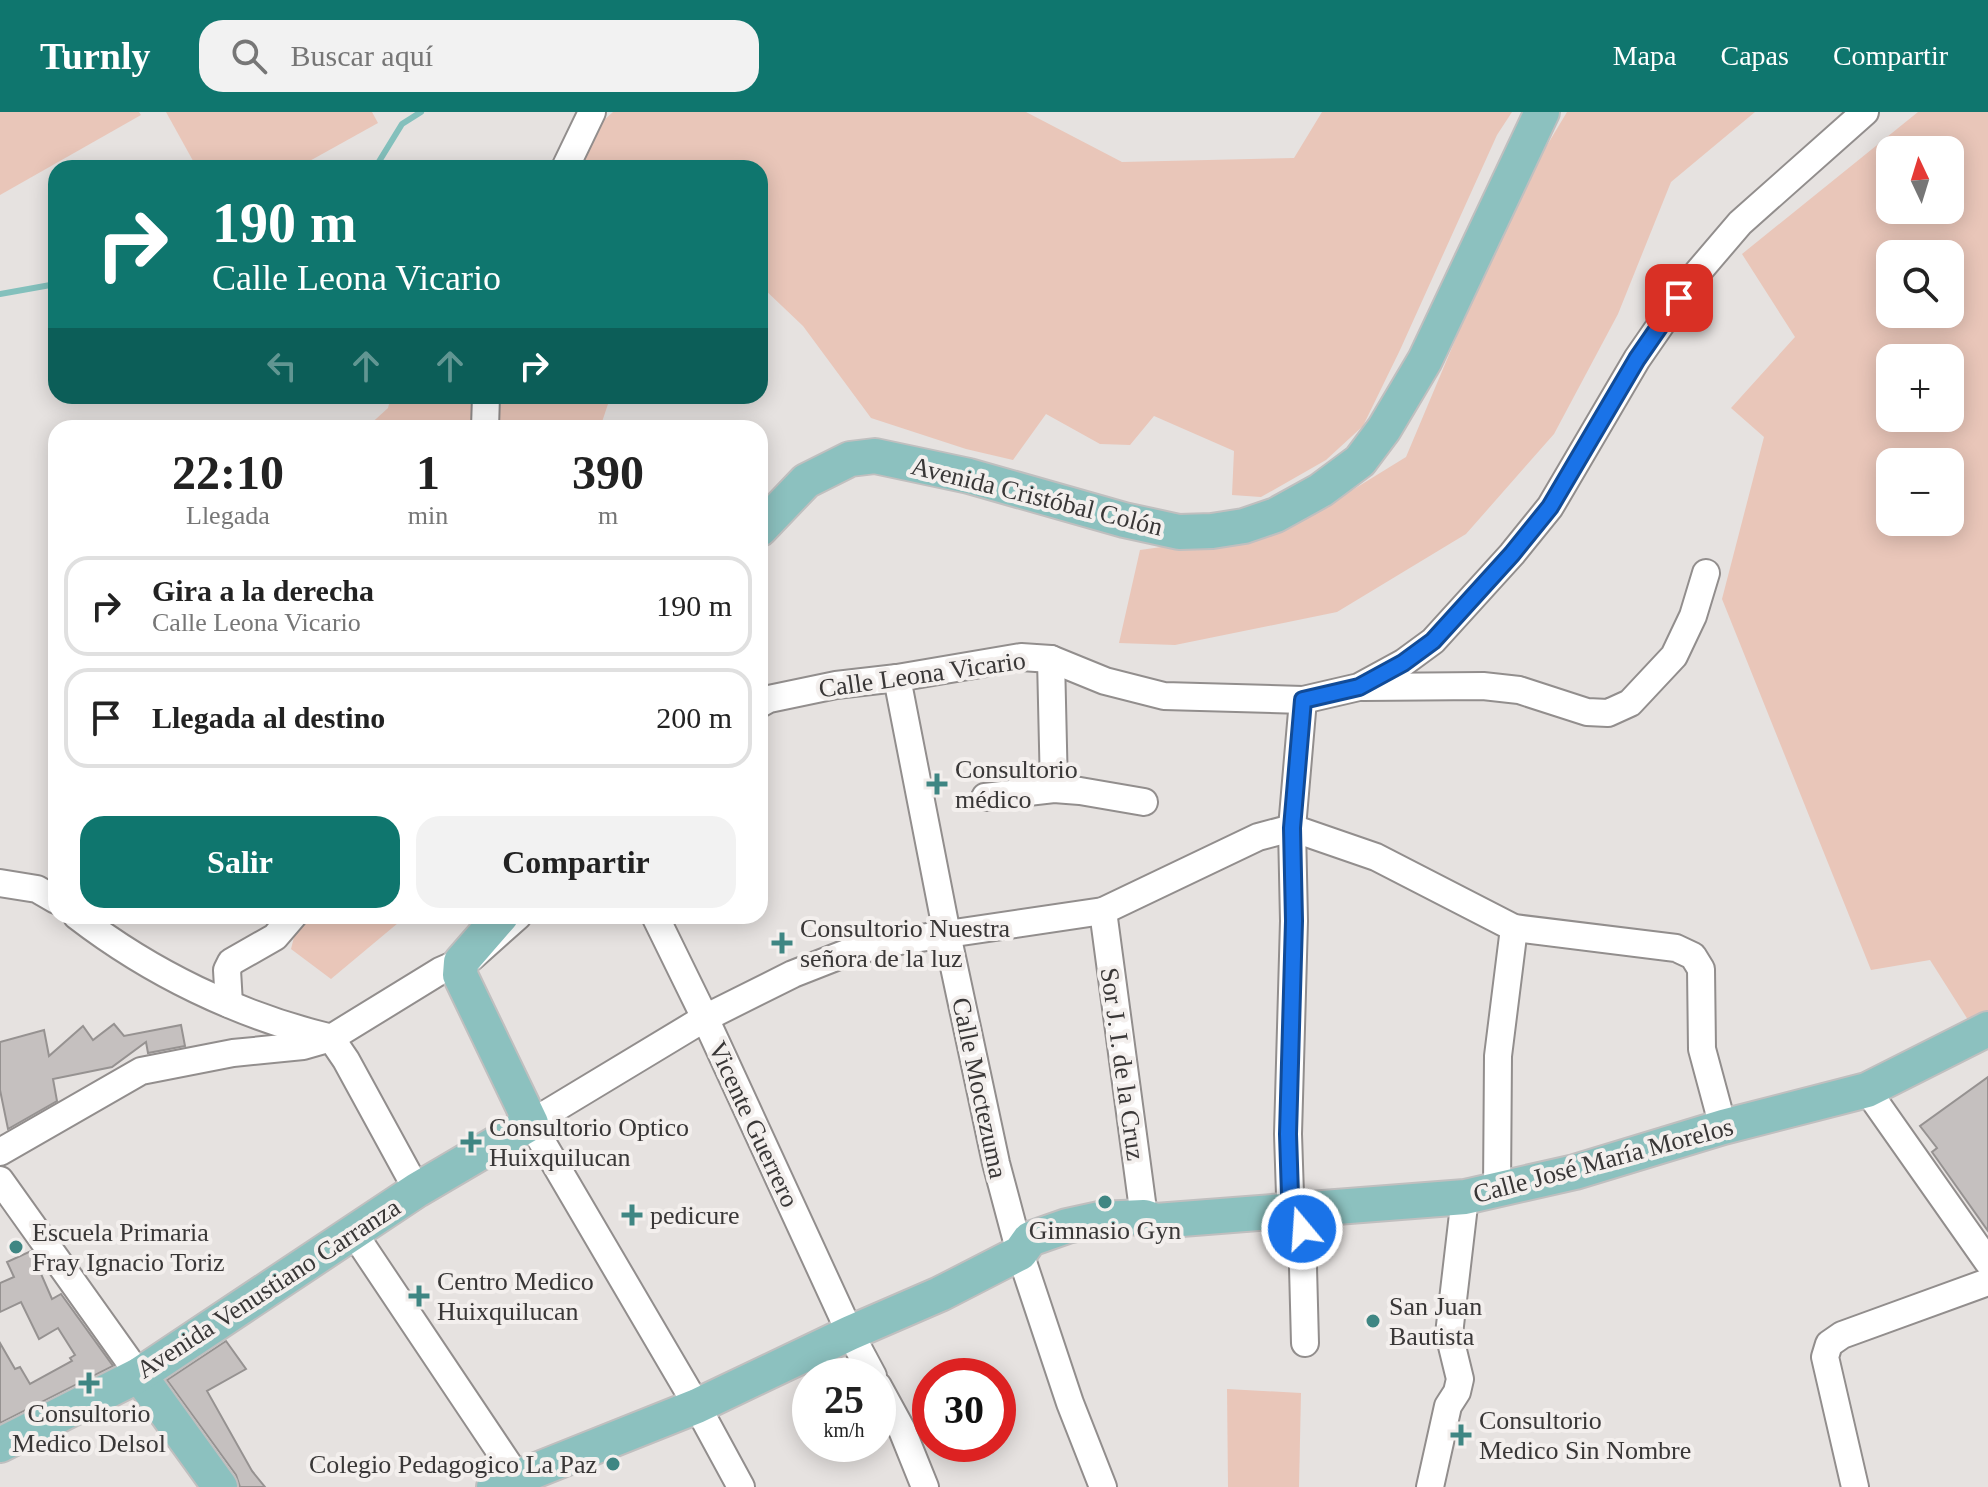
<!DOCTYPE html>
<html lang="es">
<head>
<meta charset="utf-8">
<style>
	:root { --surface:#fff; --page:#f2f2f2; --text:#222; --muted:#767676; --line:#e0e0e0; --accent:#0f766e }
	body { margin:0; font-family:"Times New Roman",serif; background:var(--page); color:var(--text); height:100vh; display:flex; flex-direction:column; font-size:30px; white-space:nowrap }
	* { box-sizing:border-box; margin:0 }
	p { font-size:26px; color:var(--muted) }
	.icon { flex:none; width:44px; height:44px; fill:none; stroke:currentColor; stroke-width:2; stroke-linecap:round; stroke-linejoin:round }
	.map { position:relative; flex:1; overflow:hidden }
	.drawer { position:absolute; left:48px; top:308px; width:720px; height:504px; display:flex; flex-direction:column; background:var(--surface); border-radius:24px; box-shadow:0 4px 20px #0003 }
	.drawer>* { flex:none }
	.top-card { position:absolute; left:48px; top:48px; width:720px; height:244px; border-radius:24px; box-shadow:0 4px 20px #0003; background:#0f766e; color:#fff; overflow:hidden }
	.needle { width:52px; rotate:356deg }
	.tools { position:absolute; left:1876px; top:24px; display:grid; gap:16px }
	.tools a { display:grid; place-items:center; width:88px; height:88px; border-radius:16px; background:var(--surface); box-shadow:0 4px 20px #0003; font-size:40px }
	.speed { position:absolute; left:792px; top:1246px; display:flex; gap:16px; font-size:40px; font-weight:700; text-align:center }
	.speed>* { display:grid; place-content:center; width:104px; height:104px; border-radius:50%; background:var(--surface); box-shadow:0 4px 20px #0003; line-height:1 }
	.speed small { font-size:20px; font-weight:400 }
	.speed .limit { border:12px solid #d22; background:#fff; color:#111 }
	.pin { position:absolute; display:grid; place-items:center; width:68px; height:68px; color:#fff; margin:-34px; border-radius:16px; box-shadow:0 4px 12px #0006 }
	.me { position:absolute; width:88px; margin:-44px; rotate:342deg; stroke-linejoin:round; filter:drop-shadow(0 0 6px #0008) }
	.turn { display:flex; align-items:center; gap:28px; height:168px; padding:0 32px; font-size:36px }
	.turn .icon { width:104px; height:104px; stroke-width:2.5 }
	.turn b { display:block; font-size:56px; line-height:68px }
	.lanes { display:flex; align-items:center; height:76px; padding:0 32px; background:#0003; justify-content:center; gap:40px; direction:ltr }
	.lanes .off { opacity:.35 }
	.eta { display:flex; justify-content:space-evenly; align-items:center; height:136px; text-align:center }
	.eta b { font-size:48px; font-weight:600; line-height:56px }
	.primary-button { display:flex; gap:16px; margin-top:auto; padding:16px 32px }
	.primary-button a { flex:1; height:92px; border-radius:24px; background:var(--accent); color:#fff; font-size:32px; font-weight:600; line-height:92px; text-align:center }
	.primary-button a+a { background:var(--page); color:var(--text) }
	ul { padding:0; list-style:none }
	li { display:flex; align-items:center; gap:24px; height:100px; margin:0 16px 12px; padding:0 16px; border:4px solid var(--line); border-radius:24px }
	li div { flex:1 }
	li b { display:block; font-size:30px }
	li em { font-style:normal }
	header { display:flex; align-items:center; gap:48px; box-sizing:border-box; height:112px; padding:0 40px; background:var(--accent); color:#fff }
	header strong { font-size:38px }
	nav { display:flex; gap:44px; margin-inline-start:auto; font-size:28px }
	.search { width:560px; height:72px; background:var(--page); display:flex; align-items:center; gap:20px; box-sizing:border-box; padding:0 28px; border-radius:24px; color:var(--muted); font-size:30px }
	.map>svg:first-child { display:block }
	.green { fill:#e9c6b9; fill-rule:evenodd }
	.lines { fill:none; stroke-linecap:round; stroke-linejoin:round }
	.stream { stroke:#83c0bc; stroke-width:6 }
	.building { fill:#c5c0bf; stroke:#969291; stroke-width:2 }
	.minor-casing { stroke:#928e8d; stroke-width:30 }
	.major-casing { stroke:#c0bfbf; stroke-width:38 }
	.minor { stroke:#fff; stroke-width:26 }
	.major { stroke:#8cc1bf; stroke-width:34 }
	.route-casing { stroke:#114b97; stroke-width:20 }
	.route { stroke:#1a73e8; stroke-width:14 }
	.poi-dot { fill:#3f8683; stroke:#f3efed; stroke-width:3 }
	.labels { text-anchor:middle; stroke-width:8; stroke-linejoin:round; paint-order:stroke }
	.street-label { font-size:26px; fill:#393737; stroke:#f3efed }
	.poi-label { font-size:26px; fill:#393737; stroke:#f3efed; text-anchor:start }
</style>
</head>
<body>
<header>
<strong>Turnly</strong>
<div class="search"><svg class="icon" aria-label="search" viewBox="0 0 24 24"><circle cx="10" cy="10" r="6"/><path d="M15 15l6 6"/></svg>Buscar aquí</div>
<nav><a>Mapa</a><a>Capas</a><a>Compartir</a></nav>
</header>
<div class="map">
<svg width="1988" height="1375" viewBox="0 0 1988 1375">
	<rect width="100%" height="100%" fill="#e6e2e0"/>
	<g class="green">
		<polygon points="0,0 139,0 141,3 0,83"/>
		<polygon points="166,0 372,0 378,11 297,56 197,56"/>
		<polygon points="613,0 1026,0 1122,50 1294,46 1322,0 1512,0 1497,23 1400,238 1363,314 1326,348 1261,385 1232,383 1234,339 1154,304 1130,333 1100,332 1046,302 1013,348 966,337 871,306 803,214 760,173 760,56 550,56"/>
		<polygon points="1567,0 1755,0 1671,70 1618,202 1554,322 1466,422 1337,500 1175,533 1119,531 1140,438 1289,417 1406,345 1514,88"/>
		<path d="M1918,0H1988V900L1970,911L1930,848L1871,858L1722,487L1764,325L1731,296L1795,225L1742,142ZM1890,38H1950V98H1890ZM1890,142H1950V202H1890ZM1890,246H1950V306H1890ZM1890,350H1950V410H1890Z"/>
		<polygon points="391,284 614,284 608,292 600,316 366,316 388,296"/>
		<polygon points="302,804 396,804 398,811 331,867 291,837 297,813"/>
		<polygon points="1227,1277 1301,1281 1299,1375 1228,1375"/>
	</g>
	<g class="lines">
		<g class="stream">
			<polyline points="375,56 402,12 421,0"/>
			<polyline points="0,182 56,172"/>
		</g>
	</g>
	<g class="building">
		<polygon points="114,912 124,924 181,913 185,934 148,941 146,930 112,955 53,967 57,989 8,1017 0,978 0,930 44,918 49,944 83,914 93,928"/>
		<polygon points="1988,965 1988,1119 1932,1040 1937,1036 1920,1014"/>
		<polygon points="31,1139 52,1187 61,1182 113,1254 0,1311 0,1231 15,1257 20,1255 30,1272 72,1249 70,1246 75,1243 58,1216 39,1227 21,1190 0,1200 0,1171 14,1165 7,1150"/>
		<polygon points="226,1229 246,1257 207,1279 252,1359 265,1375 240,1375 236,1363 167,1268"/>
	</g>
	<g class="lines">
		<g class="minor-casing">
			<g id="minor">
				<polyline points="565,56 592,0"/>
				<polyline points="485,316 486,284"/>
				<polyline points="1051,547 1054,677"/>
				<polyline points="897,566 947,822 996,1051 1020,1141 1070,1291 1103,1375"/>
				<polyline points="1363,575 1483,574 1519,578 1587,600 1608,601 1630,591 1674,544 1693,504 1706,461"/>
				<polyline points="1303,588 1292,716 1294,809 1288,1022 1290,1083 1302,1117 1305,1231"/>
				<polyline points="760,592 769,587 836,573 897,566 1021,545 1051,547 1105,569 1164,584 1303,588 1359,575 1403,551 1433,529 1512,442 1550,395 1637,247 1693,166 1740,111 1865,0"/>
				<polyline points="985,685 1054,677 1080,679 1144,690"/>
				<polyline points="0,771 37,777 56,788"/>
				<polyline points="1103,799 1144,1105"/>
				<path d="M77,804C151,861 238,903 328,925"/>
				<polyline points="655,804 705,906 850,1221 873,1264"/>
				<polyline points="229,892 227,858 231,850 275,825 293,804"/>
				<polyline points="331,926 346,948 417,1078"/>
				<polyline points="1867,978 1988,1150"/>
				<polyline points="0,1040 141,959 233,941 303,934 331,926 440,859 472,845 518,804"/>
				<polyline points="0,1068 139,1263"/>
				<polyline points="1497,1077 1498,944 1514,816"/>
				<polyline points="353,1120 517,1365"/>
				<polyline points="878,1274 902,1318 925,1375"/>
				<polyline points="741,1375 697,1294 531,1011 705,906 793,862 849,840 900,829 1103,799 1258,725 1292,716 1376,745 1514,816 1676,836 1693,844 1701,857 1702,937 1723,1015"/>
				<polyline points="1430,1375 1448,1294 1457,1280 1460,1267 1449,1222 1465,1085"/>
				<polyline points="1855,1375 1825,1245 1829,1232 1842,1223 1988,1170"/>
			</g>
		</g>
		<g class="major-casing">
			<g id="major">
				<polyline points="760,417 806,369 850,347 875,344 969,364 1124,408 1179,420 1212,419 1244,414 1276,403 1321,378 1360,349 1384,317 1425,248 1542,0"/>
				<polyline points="139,1263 220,1375"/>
				<polyline points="0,1333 139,1263 417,1078 531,1011 460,863 461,850 501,804"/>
				<polyline points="494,1375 697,1294 850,1221 940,1182 1020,1141 1030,1127 1067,1114 1099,1107 1144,1105 1156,1109 1465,1085 1575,1060 1723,1015 1867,978 1988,917"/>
			</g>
		</g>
		<use href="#minor" class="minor"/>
		<use href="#major" class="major"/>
	</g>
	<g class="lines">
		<g class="route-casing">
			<polyline id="route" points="1302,1117 1290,1083 1288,1022 1294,809 1292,716 1303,588 1359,575 1403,551 1433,529 1512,442 1550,395 1637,247 1679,186"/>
		</g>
		<use href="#route" class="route"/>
	</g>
	<g class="poi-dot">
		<path d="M933 660h8v8h8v8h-8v8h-8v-8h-8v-8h8z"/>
		<path d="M778 819h8v8h8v8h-8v8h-8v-8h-8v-8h8z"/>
		<path d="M467 1018h8v8h8v8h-8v8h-8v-8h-8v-8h8z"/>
		<circle cx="1105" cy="1090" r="8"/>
		<path d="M628 1091h8v8h8v8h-8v8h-8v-8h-8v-8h8z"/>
		<circle cx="16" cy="1135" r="8"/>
		<path d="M415 1172h8v8h8v8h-8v8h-8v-8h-8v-8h8z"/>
		<circle cx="1373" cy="1209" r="8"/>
		<path d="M85 1259h8v8h8v8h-8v8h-8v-8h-8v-8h8z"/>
		<path d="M1457 1311h8v8h8v8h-8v8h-8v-8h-8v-8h8z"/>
		<circle cx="613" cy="1352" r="8"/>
	</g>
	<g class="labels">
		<g class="street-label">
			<text transform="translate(1037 384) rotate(14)" y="9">Avenida Cristóbal Colón</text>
			<text transform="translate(922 562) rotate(-8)" y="9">Calle Leona Vicario</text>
			<text transform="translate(1123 952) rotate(82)" y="9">Sor J. I. de la Cruz</text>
			<text transform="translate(980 976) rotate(78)" y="9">Calle Moctezuma</text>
			<text transform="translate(754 1012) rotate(65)" y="9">Vicente Guerrero</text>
			<text transform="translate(1603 1048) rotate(-15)" y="9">Calle José María Morelos</text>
			<text transform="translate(268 1176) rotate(-33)" y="9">Avenida Venustiano Carranza</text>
		</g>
		<g class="poi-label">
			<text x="955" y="666">Consultorio<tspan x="955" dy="30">médico</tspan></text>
			<text x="800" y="825">Consultorio Nuestra<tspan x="800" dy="30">señora de la luz</tspan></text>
			<text x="489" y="1024">Consultorio Optico<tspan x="489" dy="30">Huixquilucan</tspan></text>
			<text x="650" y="1112">pedicure</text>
			<text x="1105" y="1127" text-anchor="middle">Gimnasio Gyn</text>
			<text x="32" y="1129">Escuela Primaria<tspan x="32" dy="30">Fray Ignacio Toriz</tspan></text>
			<text x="437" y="1178">Centro Medico<tspan x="437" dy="30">Huixquilucan</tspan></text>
			<text x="1389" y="1203">San Juan<tspan x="1389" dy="30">Bautista</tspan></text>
			<text x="89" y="1310" text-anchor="middle">Consultorio<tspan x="89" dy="30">Medico Delsol</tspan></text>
			<text x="1479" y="1317">Consultorio<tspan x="1479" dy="30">Medico Sin Nombre</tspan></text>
			<text x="597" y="1361" text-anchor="end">Colegio Pedagogico La Paz</text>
		</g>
	</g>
</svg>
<div class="tools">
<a><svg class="needle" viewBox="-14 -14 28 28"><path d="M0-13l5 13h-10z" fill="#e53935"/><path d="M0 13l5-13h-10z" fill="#767676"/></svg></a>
<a><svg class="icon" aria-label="search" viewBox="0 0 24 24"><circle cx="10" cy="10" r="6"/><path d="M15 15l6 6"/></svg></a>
<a>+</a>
<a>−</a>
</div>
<div class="speed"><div>25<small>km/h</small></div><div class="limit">30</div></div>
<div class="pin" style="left:1679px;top:186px;background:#d93025"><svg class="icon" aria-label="arrive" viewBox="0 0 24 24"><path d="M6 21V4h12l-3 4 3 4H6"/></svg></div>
<svg class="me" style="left:1302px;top:1117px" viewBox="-20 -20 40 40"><circle r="17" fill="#1a73e8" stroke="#fff" stroke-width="3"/><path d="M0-11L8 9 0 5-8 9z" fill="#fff"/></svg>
<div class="top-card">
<div class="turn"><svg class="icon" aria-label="right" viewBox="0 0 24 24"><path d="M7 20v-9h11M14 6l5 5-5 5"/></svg><div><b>190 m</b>Calle Leona Vicario</div></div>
<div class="lanes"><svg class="icon off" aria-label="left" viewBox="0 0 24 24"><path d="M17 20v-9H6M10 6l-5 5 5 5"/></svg><svg class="icon off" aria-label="ahead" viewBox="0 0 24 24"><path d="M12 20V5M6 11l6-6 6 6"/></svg><svg class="icon off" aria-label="ahead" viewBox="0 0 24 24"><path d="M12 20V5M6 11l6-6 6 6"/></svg><svg class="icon" aria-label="right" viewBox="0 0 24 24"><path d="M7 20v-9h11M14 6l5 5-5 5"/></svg></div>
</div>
<section class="drawer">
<div class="eta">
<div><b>22:10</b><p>Llegada</p></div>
<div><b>1</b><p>min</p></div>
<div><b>390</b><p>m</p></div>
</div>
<ul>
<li><svg class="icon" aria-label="right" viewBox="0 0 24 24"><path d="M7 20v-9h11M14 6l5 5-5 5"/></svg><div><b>Gira a la derecha</b><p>Calle Leona Vicario</p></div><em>190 m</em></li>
<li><svg class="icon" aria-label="arrive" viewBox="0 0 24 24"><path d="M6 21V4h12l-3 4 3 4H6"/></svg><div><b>Llegada al destino</b></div><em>200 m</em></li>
</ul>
<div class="primary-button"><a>Salir</a><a>Compartir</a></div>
</section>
</div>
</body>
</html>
